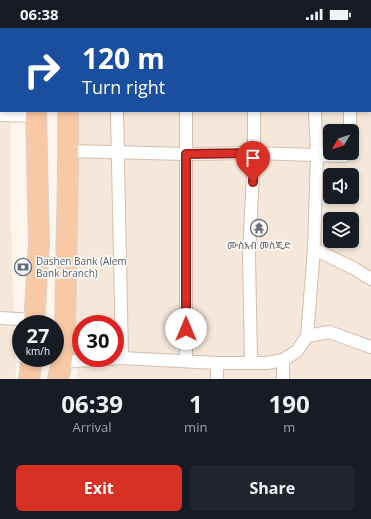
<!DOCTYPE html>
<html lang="en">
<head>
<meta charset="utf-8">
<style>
	:root { --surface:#171b24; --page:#20242c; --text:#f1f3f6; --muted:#9ea1a6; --accent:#d93025 }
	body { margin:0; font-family:"Open Sans","Noto Sans Ethiopic",sans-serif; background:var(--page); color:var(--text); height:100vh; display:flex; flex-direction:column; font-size:15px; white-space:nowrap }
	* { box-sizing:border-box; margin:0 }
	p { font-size:13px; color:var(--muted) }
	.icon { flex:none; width:22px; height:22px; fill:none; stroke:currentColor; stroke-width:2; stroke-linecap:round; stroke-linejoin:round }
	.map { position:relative; height:351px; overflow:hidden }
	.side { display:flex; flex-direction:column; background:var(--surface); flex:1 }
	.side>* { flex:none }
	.guide { position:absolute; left:0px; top:0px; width:371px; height:84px; box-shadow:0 2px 6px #0003; background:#1a4fa0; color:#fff; overflow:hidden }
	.needle { width:26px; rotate:231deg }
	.controls { position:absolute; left:323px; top:96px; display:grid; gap:8px }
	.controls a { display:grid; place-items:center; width:36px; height:36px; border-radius:6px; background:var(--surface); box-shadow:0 2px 6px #0003; font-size:20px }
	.speed { position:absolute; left:12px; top:287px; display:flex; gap:8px; font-size:20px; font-weight:700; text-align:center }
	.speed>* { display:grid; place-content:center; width:52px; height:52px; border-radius:50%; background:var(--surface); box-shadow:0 2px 6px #0003; line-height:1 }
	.speed small { font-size:10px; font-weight:400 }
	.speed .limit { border:6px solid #d22; background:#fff; color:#111 }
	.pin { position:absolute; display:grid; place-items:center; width:34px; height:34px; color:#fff; margin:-41px -17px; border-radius:50% 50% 50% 0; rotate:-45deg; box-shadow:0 0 4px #0007 }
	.pin .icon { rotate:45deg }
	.me { position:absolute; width:44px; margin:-22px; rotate:0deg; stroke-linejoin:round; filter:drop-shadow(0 0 3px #0008) }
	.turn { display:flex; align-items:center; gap:14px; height:84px; padding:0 16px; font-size:18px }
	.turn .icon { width:52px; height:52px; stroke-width:2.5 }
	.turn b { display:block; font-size:28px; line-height:34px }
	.eta { display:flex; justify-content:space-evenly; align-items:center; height:68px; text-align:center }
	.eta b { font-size:24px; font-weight:700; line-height:28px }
	.action { display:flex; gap:8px; margin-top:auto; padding:8px 16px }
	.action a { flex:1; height:46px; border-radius:6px; background:var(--accent); color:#fff; font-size:16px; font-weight:700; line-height:46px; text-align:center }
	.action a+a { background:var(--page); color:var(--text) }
	.status { display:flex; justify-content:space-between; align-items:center; height:28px; padding:0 20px; background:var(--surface); direction:ltr }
	.status svg { height:11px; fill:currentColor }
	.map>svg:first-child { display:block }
	.residential { fill:#f5e8da; fill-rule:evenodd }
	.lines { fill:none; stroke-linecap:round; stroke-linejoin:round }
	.minor-casing { stroke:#d1beb0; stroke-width:14 }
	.trunk-casing { stroke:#dad1cd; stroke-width:22 }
	.minor { stroke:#fff; stroke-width:12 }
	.trunk { stroke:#f9c8a4; stroke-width:20 }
	.route-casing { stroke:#8d1f18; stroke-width:10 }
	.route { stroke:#d93025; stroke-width:7 }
	.labels { text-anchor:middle; stroke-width:3.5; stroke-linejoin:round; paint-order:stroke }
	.worship-label { font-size:10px; fill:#5b616d; stroke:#fffaf3 }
	.service-label { font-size:10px; fill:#4e5e75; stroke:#fffaf3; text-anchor:start }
</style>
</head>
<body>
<div class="status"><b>06:38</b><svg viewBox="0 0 49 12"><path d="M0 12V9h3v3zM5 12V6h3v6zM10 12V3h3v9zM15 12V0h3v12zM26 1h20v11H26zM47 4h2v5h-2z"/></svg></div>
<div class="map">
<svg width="371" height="351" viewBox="0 0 371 351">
	<rect width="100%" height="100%" fill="#fdf6ec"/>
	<g class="residential">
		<polygon points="0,0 11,0 1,1 1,83 11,83 11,196 16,351 0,351"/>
		<path d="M72,0H371V351H77L73,83H370V1ZM330,103H352V125H330ZM330,147H352V169H330ZM330,191H352V213H330ZM81,296H115V330H81Z"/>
	</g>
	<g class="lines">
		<g class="minor-casing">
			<g id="minor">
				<polyline points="116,0 116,1"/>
				<polyline points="310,0 312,1"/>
				<polyline points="186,1 186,0"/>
				<polyline points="255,1 255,0"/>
				<polyline points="324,1 324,0"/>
				<polyline points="370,32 371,33"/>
				<polyline points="117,83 122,330"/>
				<polyline points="186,83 186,333"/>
				<polyline points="350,83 350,103"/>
				<polyline points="0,87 36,88"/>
				<polyline points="69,123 186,126 254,125 344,128 349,125"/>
				<polyline points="314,221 355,241 371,251"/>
				<polyline points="0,290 35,292"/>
				<polyline points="307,308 329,304 371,319"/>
				<polyline points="62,334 122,330 217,335 267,335 283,332 297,323 307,308 314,221 317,128 315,83"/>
				<polyline points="217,335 217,351"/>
				<polyline points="251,335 249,226 254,125 254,83"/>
				<polyline points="283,351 283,332"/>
			</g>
		</g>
		<g class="trunk-casing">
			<g id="trunk">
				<polyline points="68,0 68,1"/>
				<polyline points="37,1 37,0"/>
				<polyline points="34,296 39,215 36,83"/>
				<polyline points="29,351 32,330"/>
				<path d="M58,351C67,316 65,278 66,242C67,189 69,136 68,83"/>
			</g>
		</g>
		<use href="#minor" class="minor"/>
		<use href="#trunk" class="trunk"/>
	</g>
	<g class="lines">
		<g class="route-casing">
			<polyline id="route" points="186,301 186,126 254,125 253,154"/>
		</g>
		<use href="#route" class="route"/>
	</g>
	<defs>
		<g id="temple-ring" transform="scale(0.9)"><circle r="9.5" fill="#fffaf3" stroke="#6b7280" stroke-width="1.5"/><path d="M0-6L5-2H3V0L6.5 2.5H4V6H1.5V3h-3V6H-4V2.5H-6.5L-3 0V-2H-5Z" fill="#6b7280"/></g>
		<g id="bank-ring" transform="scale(0.9)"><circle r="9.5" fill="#fffaf3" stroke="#5c6f8a" stroke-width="1.5"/><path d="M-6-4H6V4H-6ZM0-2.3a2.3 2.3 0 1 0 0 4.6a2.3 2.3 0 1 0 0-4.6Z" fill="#5c6f8a"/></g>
	</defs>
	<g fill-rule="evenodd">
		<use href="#temple-ring" x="259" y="200"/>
		<use href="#bank-ring" x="23" y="239"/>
	</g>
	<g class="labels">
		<g class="worship-label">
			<text x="259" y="221">ሙስአብ መስጂድ</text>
		</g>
		<g class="service-label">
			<text x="36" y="237">Dashen Bank (Alem<tspan x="36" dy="12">Bank branch)</tspan></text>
		</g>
	</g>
</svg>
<div class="controls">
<a><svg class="needle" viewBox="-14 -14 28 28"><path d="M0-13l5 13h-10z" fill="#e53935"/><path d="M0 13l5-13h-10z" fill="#9ea1a6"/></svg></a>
<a><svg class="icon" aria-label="sound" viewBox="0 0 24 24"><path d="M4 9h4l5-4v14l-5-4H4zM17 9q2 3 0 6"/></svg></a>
<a><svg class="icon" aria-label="layers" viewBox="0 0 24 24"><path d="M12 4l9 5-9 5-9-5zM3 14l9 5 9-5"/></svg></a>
</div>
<div class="speed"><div>27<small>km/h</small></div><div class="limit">30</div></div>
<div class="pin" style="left:253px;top:154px;background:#d93025"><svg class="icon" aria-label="arrive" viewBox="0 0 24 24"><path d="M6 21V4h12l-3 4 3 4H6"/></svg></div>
<svg class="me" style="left:186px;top:301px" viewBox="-20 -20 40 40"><circle r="19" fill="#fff"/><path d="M0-13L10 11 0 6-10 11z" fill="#d93025"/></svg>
<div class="guide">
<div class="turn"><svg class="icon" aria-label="right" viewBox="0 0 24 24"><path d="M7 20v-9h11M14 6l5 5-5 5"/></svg><div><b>120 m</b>Turn right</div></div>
</div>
</div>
<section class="side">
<div class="eta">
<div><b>06:39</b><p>Arrival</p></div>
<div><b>1</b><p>min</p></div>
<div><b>190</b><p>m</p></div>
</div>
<div class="action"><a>Exit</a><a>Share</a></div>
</section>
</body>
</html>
